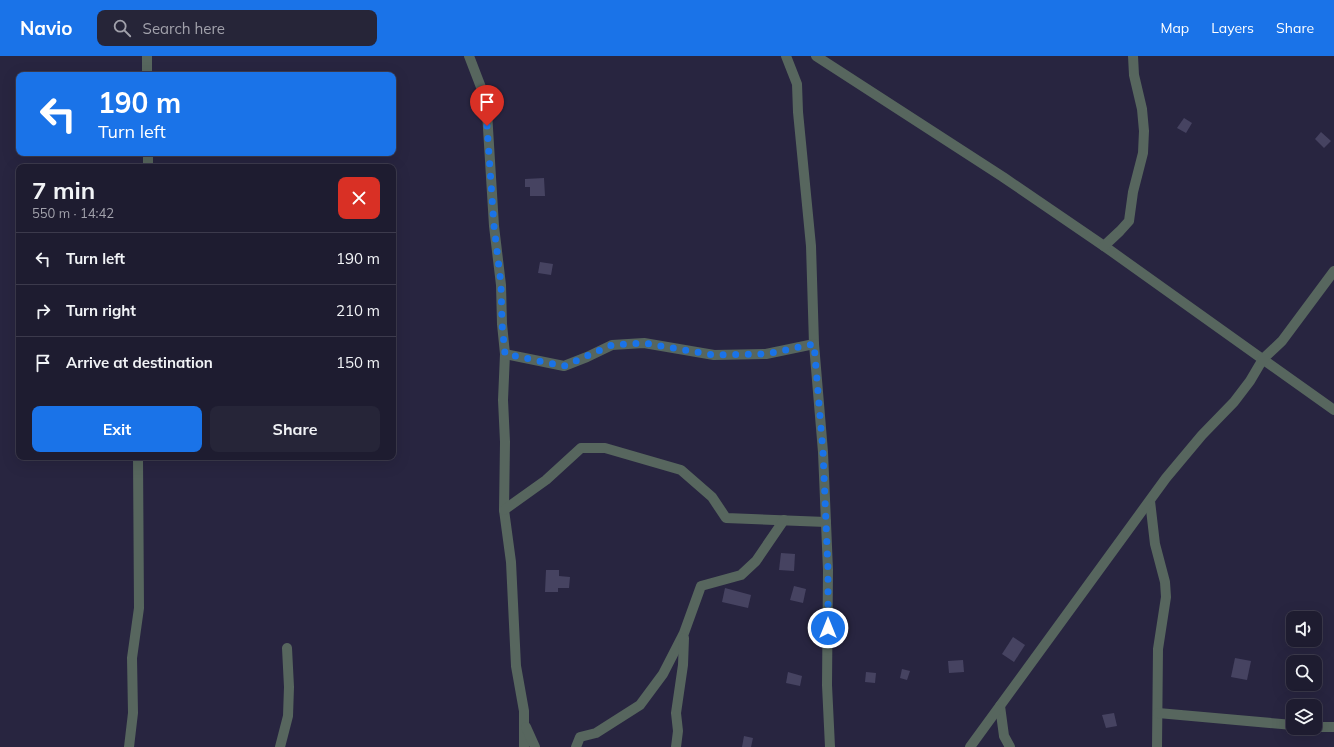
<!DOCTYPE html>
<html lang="en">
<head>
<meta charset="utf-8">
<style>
	:root { --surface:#1e1c30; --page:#262538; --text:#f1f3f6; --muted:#a1a1ab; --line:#3c3a4c; --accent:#1a73e8 }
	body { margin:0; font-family:Mulish,sans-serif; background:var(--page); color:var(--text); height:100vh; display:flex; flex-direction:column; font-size:15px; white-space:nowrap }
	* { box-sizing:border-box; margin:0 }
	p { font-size:13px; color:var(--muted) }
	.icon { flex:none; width:22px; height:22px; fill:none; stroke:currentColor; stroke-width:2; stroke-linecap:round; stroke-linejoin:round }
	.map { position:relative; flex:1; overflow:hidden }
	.panel { position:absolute; left:16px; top:108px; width:380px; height:296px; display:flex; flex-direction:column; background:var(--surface); border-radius:8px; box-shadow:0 4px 16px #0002,0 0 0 1px var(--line) }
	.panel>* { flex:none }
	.hud { position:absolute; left:16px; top:16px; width:380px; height:84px; border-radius:8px; box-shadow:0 4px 16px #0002,0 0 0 1px var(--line); background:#1a73e8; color:#fff; overflow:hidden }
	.fabs { position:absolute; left:1286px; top:555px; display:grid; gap:8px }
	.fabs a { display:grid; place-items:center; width:36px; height:36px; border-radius:8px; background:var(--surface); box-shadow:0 4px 16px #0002,0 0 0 1px var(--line); font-size:20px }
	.pin { position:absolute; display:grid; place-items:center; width:34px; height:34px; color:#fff; margin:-41px -17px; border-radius:50% 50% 50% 0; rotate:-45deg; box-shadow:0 0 4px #0007 }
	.pin .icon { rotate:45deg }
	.me { position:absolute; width:44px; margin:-22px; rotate:0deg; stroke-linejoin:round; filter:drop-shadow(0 0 3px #0008) }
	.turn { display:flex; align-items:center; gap:14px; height:84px; padding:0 16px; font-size:18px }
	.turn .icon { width:52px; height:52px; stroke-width:2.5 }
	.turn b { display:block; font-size:28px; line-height:34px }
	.round { display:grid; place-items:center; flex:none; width:42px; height:42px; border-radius:8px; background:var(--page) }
	.head { display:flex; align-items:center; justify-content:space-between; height:68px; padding:0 16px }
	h1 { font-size:24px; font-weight:700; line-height:30px }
	.primary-button { display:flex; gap:8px; margin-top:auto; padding:8px 16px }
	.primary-button a { flex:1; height:46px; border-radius:8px; background:var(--accent); color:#fff; font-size:16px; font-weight:700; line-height:46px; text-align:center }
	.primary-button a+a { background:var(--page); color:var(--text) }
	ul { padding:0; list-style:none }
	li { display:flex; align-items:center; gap:12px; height:52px; padding:0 16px; border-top:1px solid var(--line) }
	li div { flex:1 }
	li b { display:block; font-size:15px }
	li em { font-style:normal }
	header { display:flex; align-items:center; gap:24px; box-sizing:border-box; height:56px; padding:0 20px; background:var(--accent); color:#fff }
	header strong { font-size:19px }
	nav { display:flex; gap:22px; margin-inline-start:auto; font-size:14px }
	.search { width:280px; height:36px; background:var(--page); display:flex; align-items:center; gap:10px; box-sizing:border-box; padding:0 14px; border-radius:8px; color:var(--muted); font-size:15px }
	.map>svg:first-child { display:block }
	.building { fill:#464361 }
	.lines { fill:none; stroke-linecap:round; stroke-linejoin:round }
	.street { stroke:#57665e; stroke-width:10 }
	.route { stroke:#1a73e8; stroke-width:7; stroke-dasharray:0 12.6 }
</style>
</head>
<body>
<header>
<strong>Navio</strong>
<div class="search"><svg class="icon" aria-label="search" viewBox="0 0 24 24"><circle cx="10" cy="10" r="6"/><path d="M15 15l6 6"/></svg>Search here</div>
<nav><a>Map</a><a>Layers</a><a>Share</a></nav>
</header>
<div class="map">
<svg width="1334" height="691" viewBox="0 0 1334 691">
	<rect width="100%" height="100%" fill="#282540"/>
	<g class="building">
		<polygon points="1184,62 1192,67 1186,77 1177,72"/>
		<polygon points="1321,76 1331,85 1324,92 1315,83"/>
		<polygon points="544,122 545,140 530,140 530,131 525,131 525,123"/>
		<polygon points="540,206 553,208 551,219 538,217"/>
		<polygon points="781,497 795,498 794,515 779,514"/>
		<polygon points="546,514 559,514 559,520 570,521 569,532 558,532 558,536 545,536"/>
		<polygon points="794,530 806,533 803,547 790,544"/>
		<polygon points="725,532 751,539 748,552 722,546"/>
		<polygon points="1013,581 1025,589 1014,606 1002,598"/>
		<polygon points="1235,602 1251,605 1247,624 1231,621"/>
		<polygon points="963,604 964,616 949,617 948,605"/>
		<polygon points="902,613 910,615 907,624 900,622"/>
		<polygon points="788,616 802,620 800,630 786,627"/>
		<polygon points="866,616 876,617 875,627 865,626"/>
		<polygon points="1114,657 1117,670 1106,672 1102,659"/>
		<polygon points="744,680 753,682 751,691 742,691"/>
	</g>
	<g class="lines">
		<g class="street">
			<polyline points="147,0 147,19"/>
			<polyline points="469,0 484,39 487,56 494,170 501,229 502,268 505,298 503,344 505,386 504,454 511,506 516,610 524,655 524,691"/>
			<polyline points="786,0 797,28 798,56 811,190 814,288 823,396 828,514 827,629 830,691"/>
			<polyline points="816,0 1003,121 1104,190 1334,354"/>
			<polyline points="148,111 148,97"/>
			<polyline points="1104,190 1120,175 1129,165 1133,136 1143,97 1144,75 1142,53 1134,19 1133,0"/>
			<polyline points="505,298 564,310 587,301 612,289 644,287 714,299 766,298 814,288"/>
			<polyline points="1150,445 1155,488 1165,526 1166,541 1158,593 1157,691"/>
			<polyline points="504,454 546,424 581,392 605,392 681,414 712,441 726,462 826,466"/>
			<polyline points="1000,650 1004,680 1010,691"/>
			<polyline points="1158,657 1293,669"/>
			<polyline points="526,671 535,691"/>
			<polyline points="1315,671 1334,671"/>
			<polyline points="129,691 133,657 132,602 139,552 138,401"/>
			<polyline points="280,691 288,660 289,631 287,592"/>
			<polyline points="576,691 580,681 596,677 640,649 663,618 684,577 701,530 741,519 756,505 784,464"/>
			<polyline points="676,691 678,675 676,657 683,609 684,582"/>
			<polyline points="970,691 1166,422 1202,379 1234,346 1250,325 1263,303 1282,285 1334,215"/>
		</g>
	</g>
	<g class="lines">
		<polyline class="route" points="487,70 494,170 501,228 502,268 505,298 564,310 612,289 644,287 714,299 766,298 814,288 823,396 828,514 828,572"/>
	</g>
</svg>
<div class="fabs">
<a><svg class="icon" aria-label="sound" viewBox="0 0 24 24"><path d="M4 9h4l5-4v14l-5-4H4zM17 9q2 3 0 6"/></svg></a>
<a><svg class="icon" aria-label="search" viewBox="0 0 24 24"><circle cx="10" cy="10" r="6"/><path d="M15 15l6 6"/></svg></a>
<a><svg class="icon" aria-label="layers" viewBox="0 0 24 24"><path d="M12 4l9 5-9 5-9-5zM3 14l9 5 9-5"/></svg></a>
</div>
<div class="pin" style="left:487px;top:70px;background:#d93025"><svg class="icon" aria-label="arrive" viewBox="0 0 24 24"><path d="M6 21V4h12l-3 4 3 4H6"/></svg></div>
<svg class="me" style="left:828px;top:572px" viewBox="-20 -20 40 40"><circle r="17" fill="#1a73e8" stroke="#fff" stroke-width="3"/><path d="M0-11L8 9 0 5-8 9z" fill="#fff"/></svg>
<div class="hud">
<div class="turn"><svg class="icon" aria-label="left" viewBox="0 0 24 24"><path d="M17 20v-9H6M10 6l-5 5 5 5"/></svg><div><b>190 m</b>Turn left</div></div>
</div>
<section class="panel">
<div class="head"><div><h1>7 min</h1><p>550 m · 14:42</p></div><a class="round" style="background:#d93025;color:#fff"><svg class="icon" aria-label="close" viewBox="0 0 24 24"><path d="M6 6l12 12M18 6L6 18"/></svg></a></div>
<ul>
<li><svg class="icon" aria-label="left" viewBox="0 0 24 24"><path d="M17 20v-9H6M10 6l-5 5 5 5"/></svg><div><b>Turn left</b></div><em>190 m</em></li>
<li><svg class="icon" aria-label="right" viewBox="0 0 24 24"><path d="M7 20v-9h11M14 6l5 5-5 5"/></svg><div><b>Turn right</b></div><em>210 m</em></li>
<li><svg class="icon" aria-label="arrive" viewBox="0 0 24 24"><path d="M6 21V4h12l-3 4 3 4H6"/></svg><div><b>Arrive at destination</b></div><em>150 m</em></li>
</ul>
<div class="primary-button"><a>Exit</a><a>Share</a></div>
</section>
</div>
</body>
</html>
